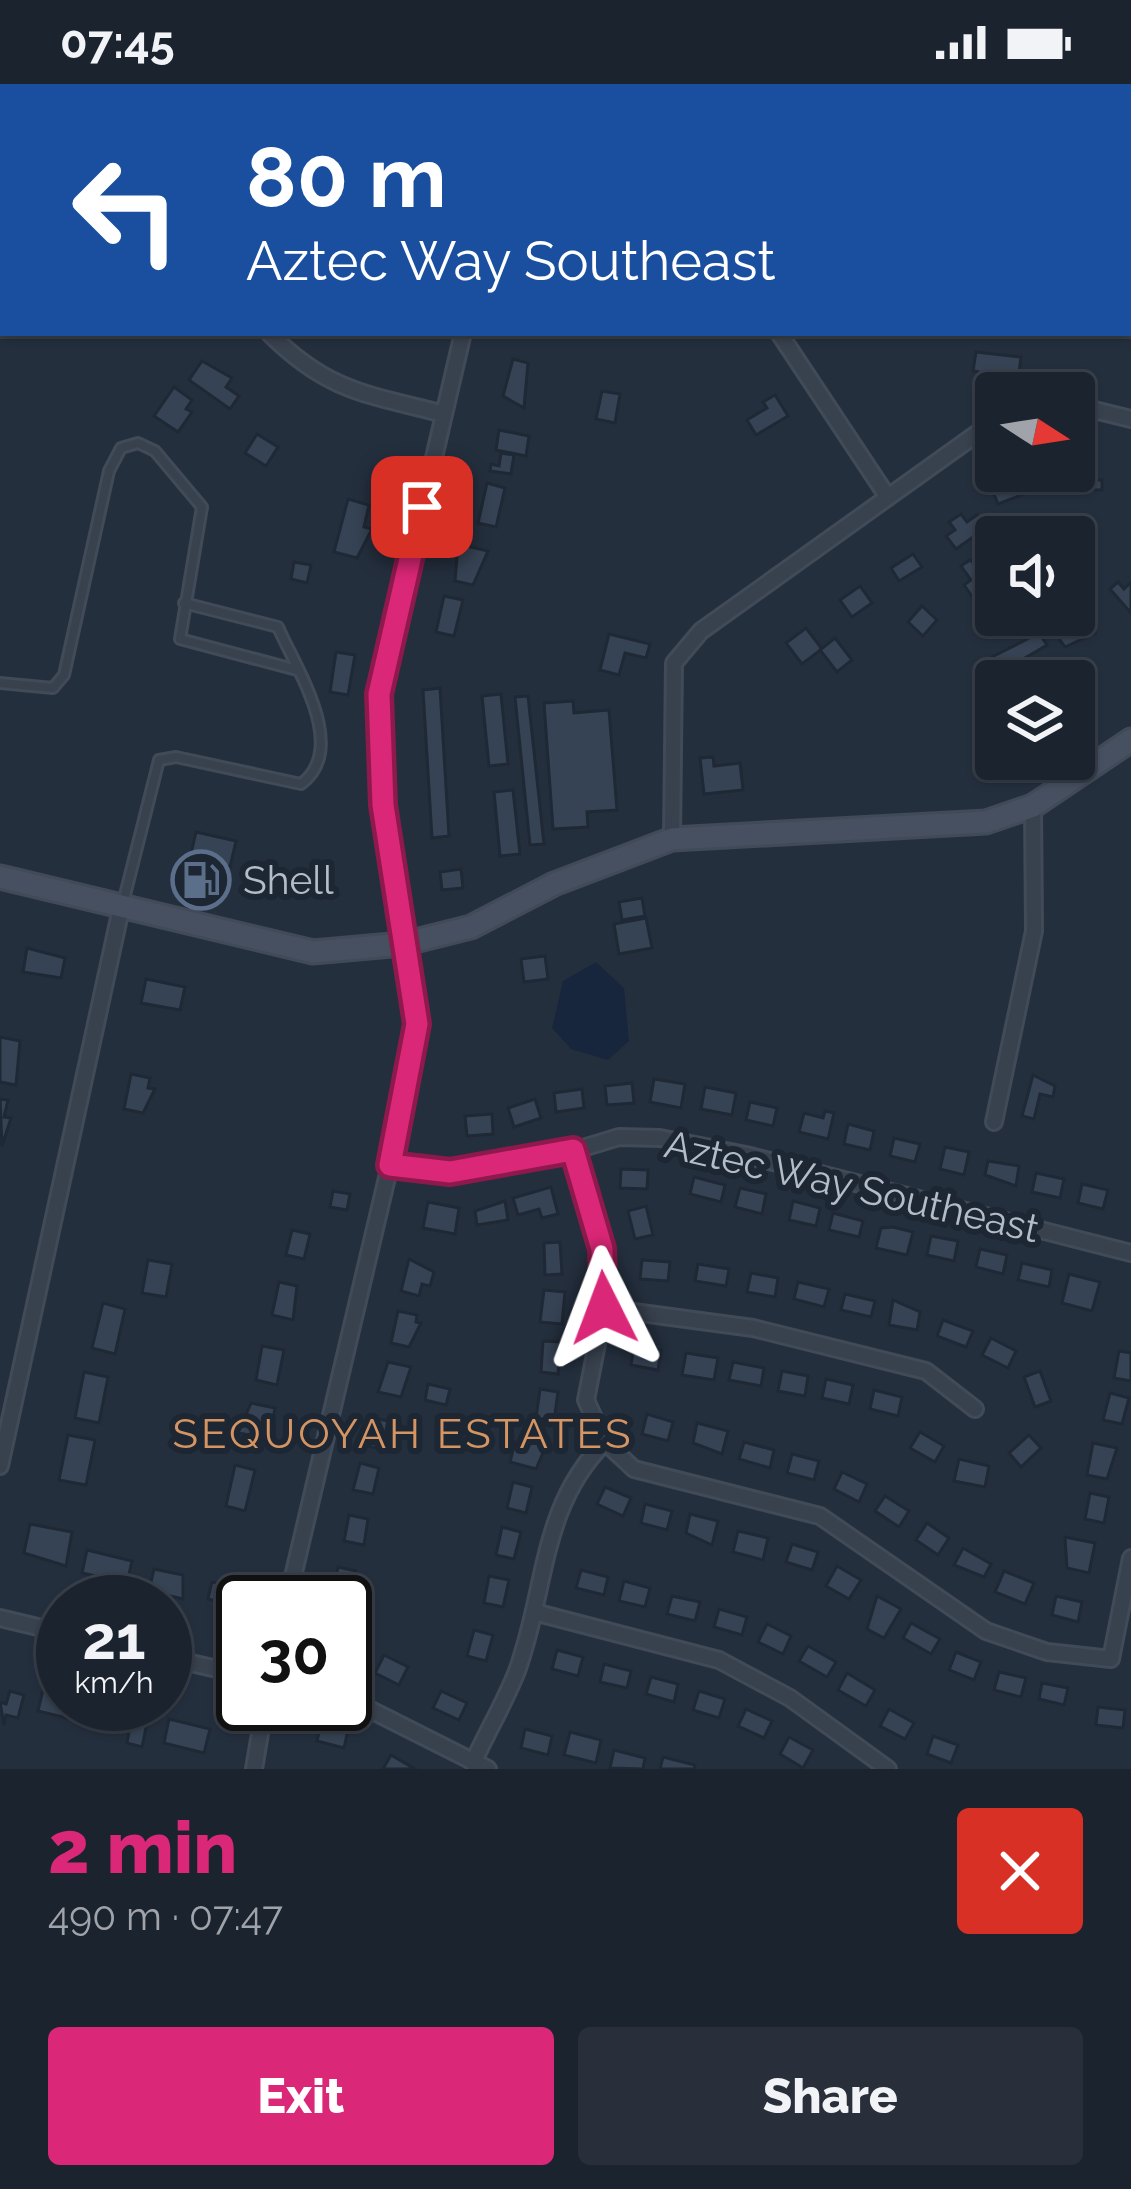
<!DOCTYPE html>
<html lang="en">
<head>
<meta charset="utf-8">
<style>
	:root { --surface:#1b232e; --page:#282f3a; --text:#f1f3f6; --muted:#a0a4aa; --line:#39404a; --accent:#db2777 }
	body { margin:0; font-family:Raleway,sans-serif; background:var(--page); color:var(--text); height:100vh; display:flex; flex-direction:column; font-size:45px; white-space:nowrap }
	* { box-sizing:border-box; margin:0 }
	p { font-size:39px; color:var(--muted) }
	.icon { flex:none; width:66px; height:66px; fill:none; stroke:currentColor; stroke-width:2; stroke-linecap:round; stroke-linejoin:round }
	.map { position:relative; height:1685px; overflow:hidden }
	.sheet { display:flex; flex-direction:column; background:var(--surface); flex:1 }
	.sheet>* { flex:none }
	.banner { position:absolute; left:0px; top:0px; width:1131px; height:252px; box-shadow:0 3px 9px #0004,0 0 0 3px var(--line); background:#1a4fa0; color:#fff; overflow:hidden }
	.needle { width:78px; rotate:102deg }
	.buttons { position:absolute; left:975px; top:288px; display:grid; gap:24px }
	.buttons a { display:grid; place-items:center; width:120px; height:120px; border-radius:12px; background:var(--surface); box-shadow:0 3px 9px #0004,0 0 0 3px var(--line); font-size:60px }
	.speed { position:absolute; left:36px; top:1491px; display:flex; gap:24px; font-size:60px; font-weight:700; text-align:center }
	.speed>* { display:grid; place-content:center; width:156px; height:156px; border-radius:50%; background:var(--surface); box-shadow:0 3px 9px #0004,0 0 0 3px var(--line); line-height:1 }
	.speed small { font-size:30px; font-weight:400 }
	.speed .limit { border:6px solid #111; border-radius:18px; background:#fff; color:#111 }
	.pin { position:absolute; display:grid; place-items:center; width:102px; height:102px; color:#fff; margin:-51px; border-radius:24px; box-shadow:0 6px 18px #0006 }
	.me { position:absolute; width:132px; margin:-66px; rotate:357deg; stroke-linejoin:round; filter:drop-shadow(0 0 9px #0008) }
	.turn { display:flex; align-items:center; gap:42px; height:252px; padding:0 48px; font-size:54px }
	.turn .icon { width:156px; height:156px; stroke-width:2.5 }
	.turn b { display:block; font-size:84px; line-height:102px }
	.round { display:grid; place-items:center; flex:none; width:126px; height:126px; border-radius:12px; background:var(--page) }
	.headline { display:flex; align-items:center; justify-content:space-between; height:204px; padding:0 48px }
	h1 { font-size:72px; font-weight:800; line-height:90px; color:var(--accent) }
	.cta { display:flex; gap:24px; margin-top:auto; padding:24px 48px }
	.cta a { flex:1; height:138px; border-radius:12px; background:var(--accent); color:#fff; font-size:48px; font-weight:800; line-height:138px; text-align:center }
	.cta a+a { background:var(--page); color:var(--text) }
	.status { display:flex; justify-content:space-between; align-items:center; height:84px; padding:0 60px; background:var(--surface); direction:ltr }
	.status svg { height:33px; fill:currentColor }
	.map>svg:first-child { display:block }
	.water { fill:#17263c }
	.building { fill:#364354; stroke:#1f2835; stroke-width:3 }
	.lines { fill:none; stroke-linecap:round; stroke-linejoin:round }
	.lane-casing { stroke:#414a57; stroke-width:14 }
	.street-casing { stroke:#414a57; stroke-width:20 }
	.secondary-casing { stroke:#414a57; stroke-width:27 }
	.lane { stroke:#38414e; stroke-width:8 }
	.street { stroke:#38414e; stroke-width:14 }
	.secondary { stroke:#465061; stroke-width:21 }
	.route-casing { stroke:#8e194d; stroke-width:30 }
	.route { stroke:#db2777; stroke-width:21 }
	.labels { text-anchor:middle; stroke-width:12; stroke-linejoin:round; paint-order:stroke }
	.poi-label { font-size:39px; fill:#b4bcc9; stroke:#1d2633; text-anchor:start }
	.street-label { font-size:39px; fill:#b4bcc9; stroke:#1d2633 }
	.neighbourhood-label { font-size:42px; letter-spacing:3px; fill:#d59563; stroke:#1d2633 }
</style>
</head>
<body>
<div class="status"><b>07:45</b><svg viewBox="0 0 49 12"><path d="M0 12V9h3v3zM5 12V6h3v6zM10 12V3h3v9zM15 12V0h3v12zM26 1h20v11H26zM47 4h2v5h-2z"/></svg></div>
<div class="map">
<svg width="1131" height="1685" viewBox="0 0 1131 1685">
	<rect width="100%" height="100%" fill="#242f3e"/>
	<polygon class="water" points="596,878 624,904 629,957 608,976 571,965 552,944 563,897"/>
	<g class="building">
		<polygon points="976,268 1021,273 1019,289 1006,288 1004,297 985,295 986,289 973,287"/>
		<polygon points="513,275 528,279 524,324 503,312"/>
		<polygon points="202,277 232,294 226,303 239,312 230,325 189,296"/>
		<polygon points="174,303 192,316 186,325 192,328 178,348 154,332"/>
		<polygon points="602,307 620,310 615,339 596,335"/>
		<polygon points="775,311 788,332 756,351 747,336 767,324 763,318"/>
		<polygon points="499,346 529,352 526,372 496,366"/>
		<polygon points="257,350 278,363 266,382 245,369"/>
		<polygon points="501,369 514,371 511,390 490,387 491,380 499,382"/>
		<polygon points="1024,393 1029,408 998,420 992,405"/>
		<polygon points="1059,396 1102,396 1102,406 1059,405"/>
		<polygon points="487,399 505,404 496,443 478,439"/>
		<polygon points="348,415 369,421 364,443 372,445 357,474 334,468"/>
		<polygon points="961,430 967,438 977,431 986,444 956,465 946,452 955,446 949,438"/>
		<polygon points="458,460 488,467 473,501 455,497"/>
		<polygon points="913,470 922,483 899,497 891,484"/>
		<polygon points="970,476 995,500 974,515 964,501 971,496 961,482"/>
		<polygon points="294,478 311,481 307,499 291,495"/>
		<polygon points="1118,498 1124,505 1131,498 1131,529 1110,505"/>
		<polygon points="860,502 872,519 852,533 840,516"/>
		<polygon points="444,512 463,516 454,552 436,548"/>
		<polygon points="922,522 937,536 923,552 908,538"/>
		<polygon points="1077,524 1095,549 1065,563 1053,547"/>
		<polygon points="806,544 822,565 802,580 786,559"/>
		<polygon points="1039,549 1047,561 1001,588 992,573"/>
		<polygon points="609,550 650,560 646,574 625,569 619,591 600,586"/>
		<polygon points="835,554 852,576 837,588 820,566"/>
		<polygon points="336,568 355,571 348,611 330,608"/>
		<polygon points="440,604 449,752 432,754 423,606"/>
		<polygon points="501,610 508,680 489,682 482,612"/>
		<polygon points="528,612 544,760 530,761 515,613"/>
		<polygon points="573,617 574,629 609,626 617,726 587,728 588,743 553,745 544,619"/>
		<polygon points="713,673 714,682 740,679 743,706 704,710 700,674"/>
		<polygon points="513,706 520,770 500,772 494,708"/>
		<polygon points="196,748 236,757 230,783 220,781 210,824 186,819 197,775 190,774"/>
		<polygon points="461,785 463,804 442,806 440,788"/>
		<polygon points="642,814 645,832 622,836 619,818"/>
		<polygon points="646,834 652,864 619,870 614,840"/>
		<polygon points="27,864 65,874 61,894 23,888"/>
		<polygon points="545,872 548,895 524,898 521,875"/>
		<polygon points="146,895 185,903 180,926 141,919"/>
		<polygon points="0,953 20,957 16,1001 0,998"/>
		<polygon points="131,990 150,994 148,1004 155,1005 143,1029 124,1025"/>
		<polygon points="1033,991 1055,1002 1053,1013 1040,1010 1034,1035 1022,1032"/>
		<polygon points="654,995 685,1000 681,1024 650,1018"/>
		<polygon points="632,999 634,1019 607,1021 605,1002"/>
		<polygon points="705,1003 736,1009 732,1031 701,1025"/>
		<polygon points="582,1005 584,1024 556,1028 554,1009"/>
		<polygon points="0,1015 8,1016 4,1033 11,1034 2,1062"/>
		<polygon points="535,1015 541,1034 514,1043 508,1024"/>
		<polygon points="750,1018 777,1024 773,1042 746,1036"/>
		<polygon points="825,1027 834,1029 828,1055 799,1048 804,1029 823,1034"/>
		<polygon points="492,1030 493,1050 467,1052 465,1032"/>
		<polygon points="848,1040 874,1047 870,1066 844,1060"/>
		<polygon points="894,1054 920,1060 915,1078 890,1072"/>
		<polygon points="945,1063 969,1068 964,1091 940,1085"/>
		<polygon points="988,1077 1019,1082 1016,1102 985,1091"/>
		<polygon points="621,1085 648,1086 647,1105 620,1104"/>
		<polygon points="1036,1089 1064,1095 1060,1114 1032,1108"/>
		<polygon points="694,1093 725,1101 721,1118 690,1110"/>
		<polygon points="1082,1100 1108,1106 1103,1125 1078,1119"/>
		<polygon points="551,1103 558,1130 542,1134 539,1125 518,1131 513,1114"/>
		<polygon points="740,1104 766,1110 762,1130 735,1123"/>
		<polygon points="333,1107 350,1110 347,1126 330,1123"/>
		<polygon points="505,1117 508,1136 477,1141 475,1127"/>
		<polygon points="793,1117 820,1124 816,1142 789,1136"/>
		<polygon points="428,1118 459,1124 455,1150 423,1144"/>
		<polygon points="646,1122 653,1151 635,1155 628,1127"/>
		<polygon points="833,1129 863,1137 859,1153 829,1146"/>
		<polygon points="893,1143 913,1148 907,1171 876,1164 881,1144"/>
		<polygon points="292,1146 310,1150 304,1175 286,1171"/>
		<polygon points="931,1152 958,1157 954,1177 927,1171"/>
		<polygon points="560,1158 562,1190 545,1191 544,1159"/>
		<polygon points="980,1165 1007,1171 1003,1190 976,1183"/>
		<polygon points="409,1175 434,1188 430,1202 422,1200 419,1212 401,1207"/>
		<polygon points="148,1176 172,1180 166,1213 142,1209"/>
		<polygon points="642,1176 670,1178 668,1197 640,1195"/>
		<polygon points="1022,1179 1052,1186 1049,1203 1018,1196"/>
		<polygon points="698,1180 729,1185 726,1202 695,1197"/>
		<polygon points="751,1189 778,1194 775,1213 747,1208"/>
		<polygon points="1069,1190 1100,1198 1092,1227 1062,1219"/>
		<polygon points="279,1198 297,1202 293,1236 272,1231"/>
		<polygon points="798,1198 829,1205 824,1223 794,1215"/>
		<polygon points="544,1206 565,1208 562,1240 540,1238"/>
		<polygon points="845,1210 875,1217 871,1233 841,1226"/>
		<polygon points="893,1216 920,1228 917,1246 889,1241"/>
		<polygon points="103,1219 125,1225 115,1270 92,1264"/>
		<polygon points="398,1227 417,1231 416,1238 421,1239 409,1263 391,1259"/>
		<polygon points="943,1236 973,1247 966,1263 937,1252"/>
		<polygon points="991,1254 1016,1267 1008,1284 982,1271"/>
		<polygon points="543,1257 561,1258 558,1290 541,1288"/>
		<polygon points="262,1262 284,1266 277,1301 256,1296"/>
		<polygon points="634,1262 661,1266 658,1286 631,1281"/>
		<polygon points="1119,1267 1131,1269 1131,1297 1114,1294"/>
		<polygon points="686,1269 718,1274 714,1296 682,1291"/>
		<polygon points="388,1278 411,1283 401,1313 378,1308"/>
		<polygon points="733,1278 764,1284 761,1302 729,1296"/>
		<polygon points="782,1287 808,1292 805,1312 778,1307"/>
		<polygon points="1040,1287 1051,1317 1035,1323 1024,1293"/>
		<polygon points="84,1288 108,1293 99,1339 75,1334"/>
		<polygon points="826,1295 853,1301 849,1320 822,1314"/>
		<polygon points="428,1300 450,1305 446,1321 425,1316"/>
		<polygon points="540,1305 558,1308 554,1337 536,1334"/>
		<polygon points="874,1306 902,1313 898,1332 870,1325"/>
		<polygon points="1110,1309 1129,1314 1122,1340 1103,1336"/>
		<polygon points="251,1319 275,1324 273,1335 266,1333 259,1364 241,1360 244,1350 238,1349"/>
		<polygon points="647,1330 673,1338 668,1357 642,1350"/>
		<polygon points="370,1333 388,1337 382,1365 363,1361"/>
		<polygon points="697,1339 728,1347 722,1370 693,1359"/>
		<polygon points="920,1348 944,1362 935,1378 910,1364"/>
		<polygon points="525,1349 549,1355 536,1385 510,1378 515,1358 523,1360"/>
		<polygon points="68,1351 95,1356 86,1401 59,1396"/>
		<polygon points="1029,1351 1041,1364 1021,1383 1009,1369"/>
		<polygon points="744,1358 774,1366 770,1384 739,1375"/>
		<polygon points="1093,1359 1117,1364 1107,1395 1087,1391"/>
		<polygon points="792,1370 819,1377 814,1396 787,1389"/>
		<polygon points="959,1375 989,1382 985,1403 954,1397"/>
		<polygon points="360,1379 379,1384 373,1410 353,1406"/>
		<polygon points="235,1381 255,1386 245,1427 226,1422"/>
		<polygon points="842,1388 867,1400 859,1418 834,1405"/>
		<polygon points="513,1398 532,1403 526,1429 507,1424"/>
		<polygon points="605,1403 631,1414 623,1432 597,1420"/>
		<polygon points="1090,1409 1109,1413 1104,1439 1085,1435"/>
		<polygon points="885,1412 909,1427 899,1443 875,1427"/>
		<polygon points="645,1420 672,1427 667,1446 641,1439"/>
		<polygon points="690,1430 718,1437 712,1461 686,1449"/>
		<polygon points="349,1431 368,1435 364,1461 344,1457"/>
		<polygon points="927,1439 949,1454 938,1471 916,1456"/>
		<polygon points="30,1440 72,1448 66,1482 24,1469"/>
		<polygon points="502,1443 521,1448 514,1475 496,1471"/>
		<polygon points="738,1447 768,1454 763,1476 733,1468"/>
		<polygon points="1065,1453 1095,1459 1089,1489 1067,1484"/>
		<polygon points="792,1460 818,1468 812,1486 786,1478"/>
		<polygon points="963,1464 991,1480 984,1493 954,1481"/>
		<polygon points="87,1466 132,1477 127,1499 82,1489"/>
		<polygon points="837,1482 861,1496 849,1515 826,1502"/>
		<polygon points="338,1483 356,1487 350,1515 332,1511"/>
		<polygon points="154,1485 183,1491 183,1515 149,1507"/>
		<polygon points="581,1486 608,1493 604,1511 576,1504"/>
		<polygon points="1004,1487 1034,1499 1025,1520 995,1508"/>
		<polygon points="489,1492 509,1496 503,1523 484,1519"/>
		<polygon points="624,1497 650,1504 645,1523 619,1517"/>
		<polygon points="212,1498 247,1506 243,1523 208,1515"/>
		<polygon points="672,1512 700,1518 695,1537 667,1530"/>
		<polygon points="877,1512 901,1525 884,1554 867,1545"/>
		<polygon points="1056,1512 1082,1518 1078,1538 1052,1531"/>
		<polygon points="719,1525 747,1533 742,1551 714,1543"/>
		<polygon points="911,1539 940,1555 931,1570 903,1554"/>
		<polygon points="767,1540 791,1552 783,1570 758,1558"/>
		<polygon points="345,1545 366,1550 355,1571 345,1569"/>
		<polygon points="474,1546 493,1551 486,1577 467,1572"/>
		<polygon points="808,1562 836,1578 827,1593 799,1577"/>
		<polygon points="557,1566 583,1573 578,1592 552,1585"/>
		<polygon points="956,1568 981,1578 974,1596 949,1586"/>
		<polygon points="384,1571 408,1583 399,1601 375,1589"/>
		<polygon points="604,1580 631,1587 627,1604 600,1598"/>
		<polygon points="999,1588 1026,1594 1021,1613 994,1606"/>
		<polygon points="847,1589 875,1606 866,1622 838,1606"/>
		<polygon points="651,1593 678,1600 674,1618 646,1610"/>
		<polygon points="1042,1599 1068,1604 1064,1621 1039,1615"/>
		<polygon points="43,1606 63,1611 63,1620 88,1620 83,1638 38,1627"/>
		<polygon points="10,1607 24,1611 18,1634 6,1631 4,1641 0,1618 6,1620"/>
		<polygon points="441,1607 467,1619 459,1636 433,1624"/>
		<polygon points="699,1607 725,1615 719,1634 693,1626"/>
		<polygon points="104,1622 149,1629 142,1663 127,1659 129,1648 100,1642"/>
		<polygon points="1098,1623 1125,1626 1123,1644 1096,1641"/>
		<polygon points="746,1625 772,1637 764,1654 738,1642"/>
		<polygon points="889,1625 914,1639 905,1655 880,1642"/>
		<polygon points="169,1635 210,1645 204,1669 164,1659"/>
		<polygon points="321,1639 348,1646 344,1664 317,1657"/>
		<polygon points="525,1645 552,1652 548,1671 521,1664"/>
		<polygon points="570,1648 601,1656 596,1679 564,1671"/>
		<polygon points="933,1652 958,1661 951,1679 927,1670"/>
		<polygon points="789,1653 813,1666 803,1684 780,1670"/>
		<polygon points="614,1666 645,1674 643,1685 610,1684"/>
		<polygon points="391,1671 415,1685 383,1685"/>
		<polygon points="663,1673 695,1681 694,1685 660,1685"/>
	</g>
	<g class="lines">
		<g class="lane-casing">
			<g id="lane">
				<polyline points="18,0 20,3"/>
				<polyline points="0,599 53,604 64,591 109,387 121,364 138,359 155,367 202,423 180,555 297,586"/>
				<path d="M123,819L159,676L176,673L301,700C350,664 295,583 278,543L184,519"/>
			</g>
		</g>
		<g class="street-casing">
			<g id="street">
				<polyline points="770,0 772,3"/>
				<polyline points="230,3 230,0"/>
				<polyline points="519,3 519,0"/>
				<polyline points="1128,100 1131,101"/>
				<polyline points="0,118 3,118"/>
				<path d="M269,249C328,308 367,310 444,330"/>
				<polyline points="779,249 887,412"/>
				<polyline points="1074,321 1131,335"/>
				<polyline points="672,755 674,579 701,547 996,336"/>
				<polyline points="994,1038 1034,847 1033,722"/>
				<polyline points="573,1067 619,1053 660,1054 746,1071 1131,1169"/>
				<polyline points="390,1081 450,1088 573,1067 602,1165 604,1224 586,1316 605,1358 634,1385 820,1432 986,1547 1047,1568 1111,1575 1131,1474"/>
				<polyline points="604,1224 753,1244 926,1287 975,1325"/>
				<polyline points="0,1382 122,820"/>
				<polyline points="287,1518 390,1081 417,940 383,721 379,610 463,249"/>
				<polyline points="534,1528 719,1576 790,1614 888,1685"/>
				<polyline points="0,1534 63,1549"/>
				<polyline points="165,1573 243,1591"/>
				<polyline points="345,1613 488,1685"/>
				<path d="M473,1679C487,1648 505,1618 517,1587C547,1505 540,1422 605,1358"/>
				<polyline points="254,1685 265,1620"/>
			</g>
		</g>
		<g class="secondary-casing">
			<polyline id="secondary" points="0,793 313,868 403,860 471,843 554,800 672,755 986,738 1033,722 1131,656"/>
		</g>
		<use href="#lane" class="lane"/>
		<use href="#street" class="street"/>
		<use href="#secondary" class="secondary"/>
	</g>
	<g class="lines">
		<g class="route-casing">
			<polyline id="route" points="422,423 379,610 383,721 417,940 390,1081 450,1088 573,1066 602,1165 604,1224"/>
		</g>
		<use href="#route" class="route"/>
	</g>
	<defs>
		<g id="fuel-ring" transform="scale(3)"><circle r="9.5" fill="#1d2633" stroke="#5c6f8a" stroke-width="1.5"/><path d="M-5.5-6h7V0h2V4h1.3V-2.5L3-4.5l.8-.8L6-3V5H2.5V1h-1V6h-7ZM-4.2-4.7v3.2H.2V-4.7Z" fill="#5c6f8a"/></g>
	</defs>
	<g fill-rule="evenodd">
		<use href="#fuel-ring" x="201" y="796"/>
	</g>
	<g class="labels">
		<g class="poi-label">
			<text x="243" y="810">Shell</text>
		</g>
		<g class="street-label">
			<text transform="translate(852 1102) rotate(13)" y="14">Aztec Way Southeast</text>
		</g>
		<g class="neighbourhood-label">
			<text x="403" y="1364">SEQUOYAH ESTATES</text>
		</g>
	</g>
</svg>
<div class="buttons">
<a><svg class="needle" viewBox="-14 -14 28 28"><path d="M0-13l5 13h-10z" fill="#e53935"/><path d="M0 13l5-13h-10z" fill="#a0a4aa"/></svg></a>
<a><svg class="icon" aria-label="sound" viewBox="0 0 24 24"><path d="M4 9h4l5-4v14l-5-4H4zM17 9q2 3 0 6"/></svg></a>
<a><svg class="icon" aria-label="layers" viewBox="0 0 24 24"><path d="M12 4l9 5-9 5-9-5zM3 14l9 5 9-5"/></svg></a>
</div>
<div class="speed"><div>21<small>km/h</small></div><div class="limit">30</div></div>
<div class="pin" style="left:422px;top:423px;background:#d93025"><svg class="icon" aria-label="arrive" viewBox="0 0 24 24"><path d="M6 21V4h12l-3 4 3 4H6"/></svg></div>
<svg class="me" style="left:604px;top:1224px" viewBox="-20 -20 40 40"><path d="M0-17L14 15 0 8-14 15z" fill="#db2777" stroke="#fff" stroke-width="4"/></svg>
<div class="banner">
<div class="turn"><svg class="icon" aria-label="left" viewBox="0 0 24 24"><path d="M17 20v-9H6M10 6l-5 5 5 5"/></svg><div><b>80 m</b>Aztec Way Southeast</div></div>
</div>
</div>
<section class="sheet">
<div class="headline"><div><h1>2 min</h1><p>490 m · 07:47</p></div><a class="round" style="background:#d93025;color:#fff"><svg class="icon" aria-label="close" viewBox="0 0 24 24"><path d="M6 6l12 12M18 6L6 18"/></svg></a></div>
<div class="cta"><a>Exit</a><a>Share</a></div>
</section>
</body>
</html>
